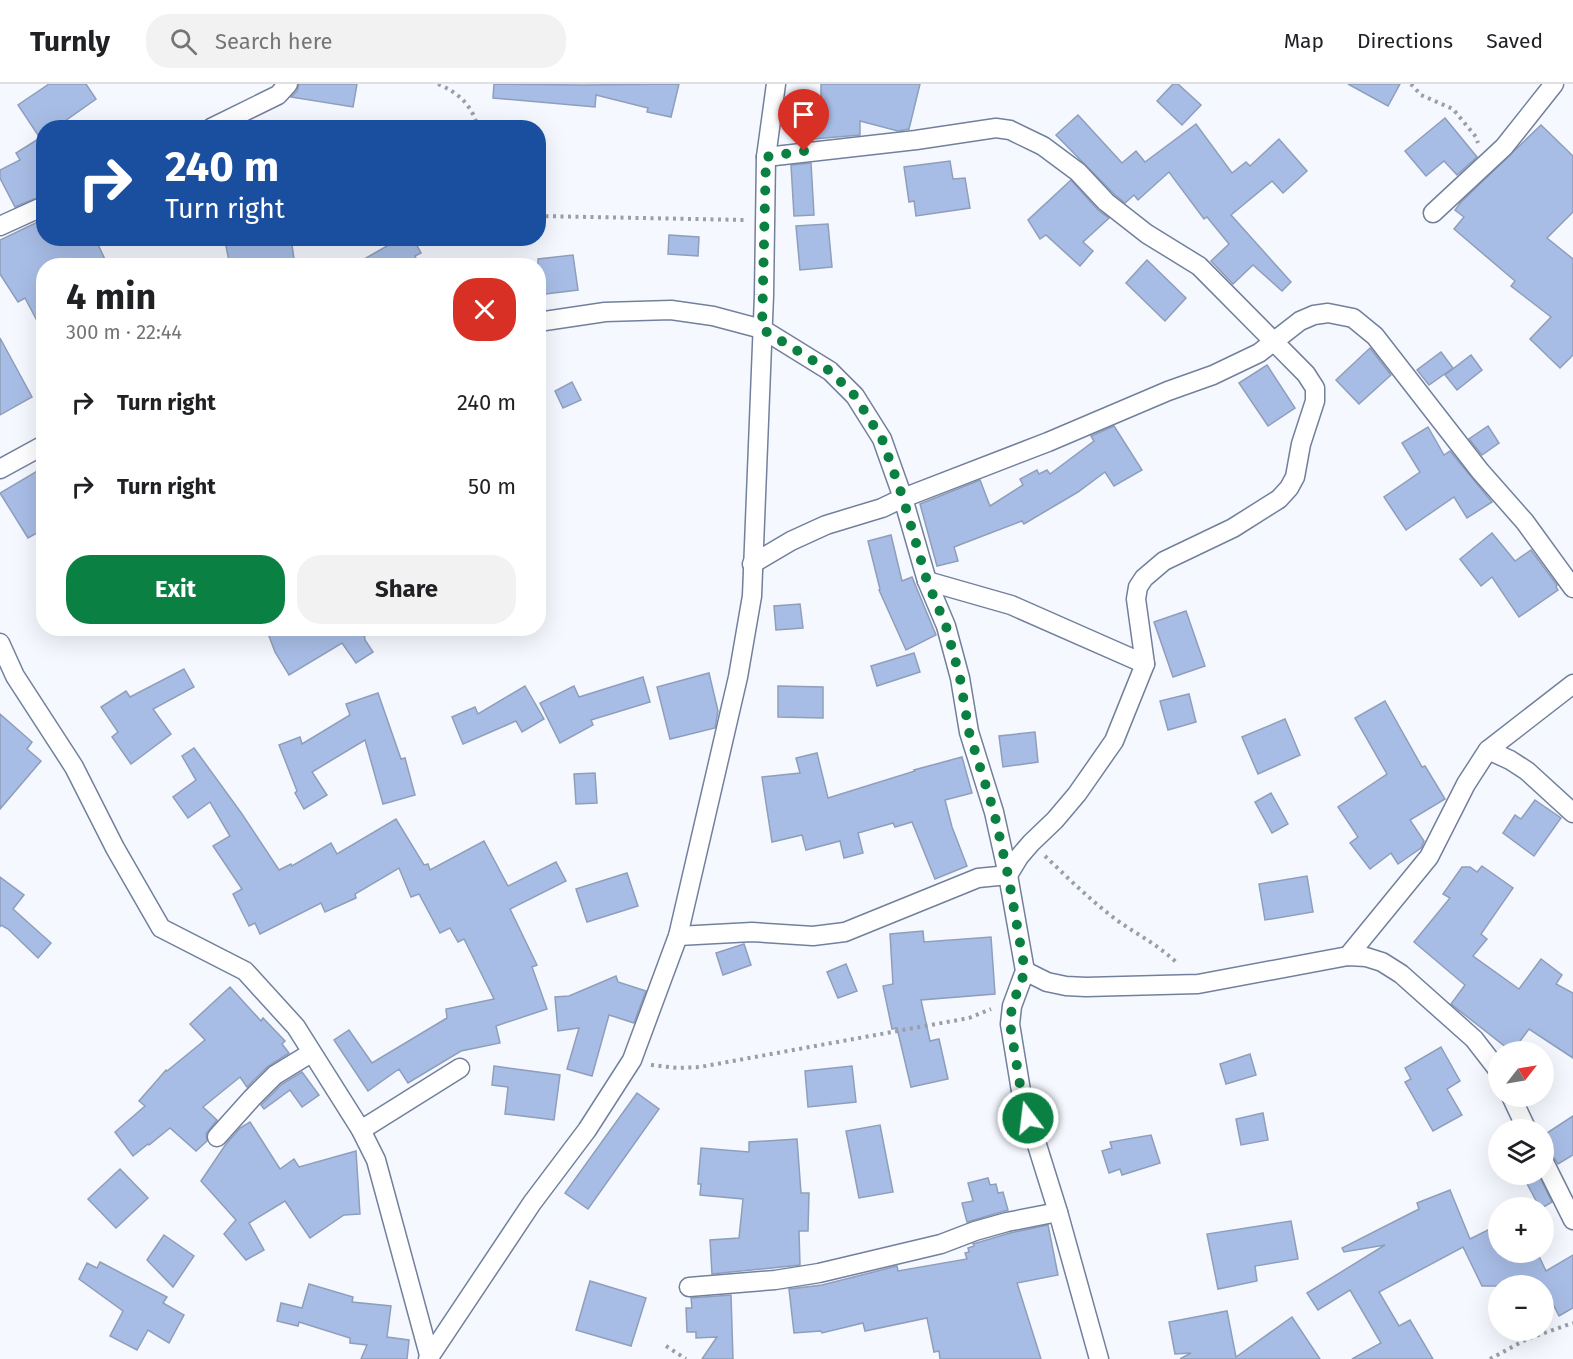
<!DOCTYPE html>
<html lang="en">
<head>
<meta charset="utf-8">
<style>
	:root { --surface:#fff; --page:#f2f2f2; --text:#202124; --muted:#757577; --line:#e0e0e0; --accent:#0b8043 }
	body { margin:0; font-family:"Fira Sans",sans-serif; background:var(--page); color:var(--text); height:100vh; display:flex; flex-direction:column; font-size:22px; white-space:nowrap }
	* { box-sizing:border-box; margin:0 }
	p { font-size:20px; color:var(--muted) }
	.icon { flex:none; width:33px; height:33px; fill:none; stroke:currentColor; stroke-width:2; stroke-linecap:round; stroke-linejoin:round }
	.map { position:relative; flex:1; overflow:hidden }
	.drawer { position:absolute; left:36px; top:174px; width:510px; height:378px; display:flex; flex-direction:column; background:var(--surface); border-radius:24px; box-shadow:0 6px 24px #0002 }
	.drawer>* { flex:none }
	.hud { position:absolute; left:36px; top:36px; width:510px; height:126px; border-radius:24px; box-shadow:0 6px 24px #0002; background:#1a4fa0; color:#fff; overflow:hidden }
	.needle { width:39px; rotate:59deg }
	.buttons { position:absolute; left:1488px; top:957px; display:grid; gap:12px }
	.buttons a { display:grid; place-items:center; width:66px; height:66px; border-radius:50%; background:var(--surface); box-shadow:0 6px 24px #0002; font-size:30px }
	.pin { position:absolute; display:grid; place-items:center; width:51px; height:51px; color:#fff; margin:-62px -26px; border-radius:50% 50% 50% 0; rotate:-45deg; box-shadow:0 0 6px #0007 }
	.pin .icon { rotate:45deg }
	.me { position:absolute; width:66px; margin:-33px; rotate:345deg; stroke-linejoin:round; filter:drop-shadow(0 0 4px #0008) }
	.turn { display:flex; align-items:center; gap:21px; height:126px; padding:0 30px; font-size:27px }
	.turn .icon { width:78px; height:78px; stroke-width:2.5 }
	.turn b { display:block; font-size:42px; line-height:51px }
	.round { display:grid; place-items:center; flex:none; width:63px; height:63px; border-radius:24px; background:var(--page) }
	.summary { display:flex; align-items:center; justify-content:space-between; height:102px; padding:0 30px }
	h1 { font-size:36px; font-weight:700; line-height:45px }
	.action { display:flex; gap:12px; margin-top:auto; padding:12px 30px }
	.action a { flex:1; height:69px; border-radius:24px; background:var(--accent); color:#fff; font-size:24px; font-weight:700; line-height:69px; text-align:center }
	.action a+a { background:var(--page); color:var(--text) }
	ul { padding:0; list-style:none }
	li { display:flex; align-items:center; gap:18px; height:84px; padding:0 30px }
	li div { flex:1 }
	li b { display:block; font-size:22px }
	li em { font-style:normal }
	header { display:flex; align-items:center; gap:36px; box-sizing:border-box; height:84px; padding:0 30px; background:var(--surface); border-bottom:2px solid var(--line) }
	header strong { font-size:28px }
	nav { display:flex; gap:33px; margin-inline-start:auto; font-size:21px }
	.search { width:420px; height:54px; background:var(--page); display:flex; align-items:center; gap:15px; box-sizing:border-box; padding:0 21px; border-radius:24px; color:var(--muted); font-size:22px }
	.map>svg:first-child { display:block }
	.building { fill:#a8bde6; stroke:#8e9ebb; stroke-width:1.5 }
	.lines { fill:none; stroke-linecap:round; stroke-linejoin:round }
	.street-casing { stroke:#72809d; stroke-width:21 }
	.path { stroke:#9a9ea6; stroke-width:4; stroke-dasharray:3 4.5; stroke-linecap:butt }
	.street { stroke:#fff; stroke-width:18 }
	.route { stroke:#0b8043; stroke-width:10; stroke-dasharray:0 18 }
</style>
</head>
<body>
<header>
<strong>Turnly</strong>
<div class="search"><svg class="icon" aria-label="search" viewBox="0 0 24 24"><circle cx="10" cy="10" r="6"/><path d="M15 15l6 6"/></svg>Search here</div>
<nav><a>Map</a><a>Directions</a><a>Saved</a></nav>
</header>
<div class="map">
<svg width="1573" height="1275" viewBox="0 0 1573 1275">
	<rect width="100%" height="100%" fill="#f5f8ff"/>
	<g class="building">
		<polygon points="49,0 86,0 96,15 55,44 44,44 44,52 41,53 44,52 44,111 15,123 0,94 0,86 20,76 16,69 40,54 18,21"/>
		<polygon points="299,0 357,0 353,23 291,13 297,7"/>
		<polygon points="494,0 582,1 679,0 671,33 647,28 648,24 596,11 595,23 493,14"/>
		<polygon points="821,0 920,0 909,45 898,47 860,37 860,51 802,56 802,34 821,34"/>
		<polygon points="1173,0 1178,0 1201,21 1182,41 1157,17"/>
		<polygon points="1348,0 1400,0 1388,22"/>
		<polygon points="1078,31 1122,79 1136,67 1145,78 1196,40 1232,89 1246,78 1250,82 1279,55 1307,87 1283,109 1272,97 1231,131 1291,198 1282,207 1253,181 1233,200 1211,177 1229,160 1207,133 1204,135 1169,88 1138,116 1134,111 1125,119 1114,110 1056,51"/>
		<polygon points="1445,34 1477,73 1457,91 1444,77 1426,92 1405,67"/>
		<polygon points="1541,41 1573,72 1573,128 1547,154 1573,175 1573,271 1560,284 1530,255 1551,233 1511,202 1515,197 1454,145 1464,133 1455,126 1461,118"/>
		<polygon points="950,77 953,95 965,94 970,124 916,132 914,117 909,118 904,83"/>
		<polygon points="811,79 814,131 794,132 791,81"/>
		<polygon points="1071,96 1098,126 1109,134 1083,158 1093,167 1080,182 1046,151 1040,155 1028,136"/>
		<polygon points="44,135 44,154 95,154 108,182 44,182 44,250 25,214 18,218 0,190 0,156"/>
		<polygon points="828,140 832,183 800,186 796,142"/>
		<polygon points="669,151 699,153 698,172 668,170"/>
		<polygon points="240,154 291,154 295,182 230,182 225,157"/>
		<polygon points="401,154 413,154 421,169 415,172 420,182 352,182"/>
		<polygon points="573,171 578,206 538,211 538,175"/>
		<polygon points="1147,176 1186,214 1165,237 1126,199"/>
		<polygon points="0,254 32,313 0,331"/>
		<polygon points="1370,264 1391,291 1359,320 1336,296"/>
		<polygon points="1441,268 1453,284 1429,301 1417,286"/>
		<polygon points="1471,271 1482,286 1457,306 1445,291"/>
		<polygon points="1267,281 1295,324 1268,342 1239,299"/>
		<polygon points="572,298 581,316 563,324 555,307"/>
		<polygon points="1114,342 1142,386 1114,402 1105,388 1078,408 1024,440 1022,437 954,463 958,477 937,482 920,420 980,396 990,422 1023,401 1020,395 1037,386 1039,390 1047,386 1050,390 1094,357 1091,352"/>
		<polygon points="1488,342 1499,359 1482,371 1469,355"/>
		<polygon points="1428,343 1444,371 1450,367 1492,418 1467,434 1454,413 1406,446 1384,413 1420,388 1402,359"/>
		<polygon points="44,383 44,445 28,454 0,409"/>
		<polygon points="1492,449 1515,477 1531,466 1557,501 1556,503 1558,506 1519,533 1492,493 1481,502 1460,475"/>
		<polygon points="891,451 902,497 912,493 936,551 906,566 879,506 880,505 868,457"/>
		<polygon points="800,520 803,544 776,546 774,522"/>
		<polygon points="1186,527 1205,582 1173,593 1154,538"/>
		<polygon points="266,544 366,544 364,546 365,556 373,568 356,579 342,559 289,591 275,568"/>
		<polygon points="914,569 920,588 877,602 871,582"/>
		<polygon points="184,585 194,603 153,625 171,650 131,680 112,653 118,648 101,623 126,607 130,613"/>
		<polygon points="709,589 718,627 715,644 670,655 657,603"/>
		<polygon points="643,593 650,618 591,636 593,641 560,659 540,619 574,602 579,613"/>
		<polygon points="525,602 544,635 522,648 516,637 463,660 452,633 475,623 478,630"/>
		<polygon points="778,602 823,603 823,634 778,633"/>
		<polygon points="378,609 401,675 405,674 415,711 383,720 365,656 312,688 327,711 304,725 295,709 297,707 279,661 300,653 302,660 350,631 346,620"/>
		<polygon points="1189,610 1196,638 1168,646 1160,617"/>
		<polygon points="1385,617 1422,683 1425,682 1445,715 1410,736 1424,757 1421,764 1398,780 1391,769 1370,785 1350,759 1358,753 1338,723 1387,690 1355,634"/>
		<polygon points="0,630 32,658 27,665 41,677 0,725"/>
		<polygon points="1285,635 1300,671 1258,690 1242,653"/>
		<polygon points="1035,648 1038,678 1003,683 999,652"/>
		<polygon points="194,664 242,730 279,786 291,780 292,782 331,759 337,770 396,735 424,781 428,780 430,786 484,757 508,802 556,778 566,797 510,825 537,881 532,883 547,925 496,942 500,959 461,967 408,999 399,985 368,1007 334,956 349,946 372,979 447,934 446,925 494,915 464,855 458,858 450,844 440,849 419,810 411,813 399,784 355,810 356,814 325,828 321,819 260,850 255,839 249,842 233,810 242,805 213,762 230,752 210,718 188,734 173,713 196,696 182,672"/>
		<polygon points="817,669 828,714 915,687 914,686 962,673 972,709 945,716 952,743 967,782 935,795 912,738 895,743 893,739 858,749 863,769 844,774 840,757 806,766 802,751 772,758 762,693 800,689 796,674"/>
		<polygon points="595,689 597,719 576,720 574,690"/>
		<polygon points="1271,709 1288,740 1272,749 1255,718"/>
		<polygon points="1535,716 1561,734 1534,772 1503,749 1515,731 1521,735"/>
		<polygon points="1482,782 1513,804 1481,850 1487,855 1473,872 1519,905 1541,875 1562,891 1556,900 1573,909 1573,974 1529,945 1512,968 1451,920 1465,901 1414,858 1450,814 1443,810 1462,783 1470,783 1477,788"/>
		<polygon points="627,789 638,822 587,838 576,805"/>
		<polygon points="1307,792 1313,828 1265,836 1259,800"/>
		<polygon points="0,793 24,811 13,825 51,859 38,874 8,845 1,841 0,843"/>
		<polygon points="923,847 924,858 991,853 995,910 921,916 930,957 939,955 948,995 911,1003 897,944 892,945 883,902 893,900 890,850"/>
		<polygon points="744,860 751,881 723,891 716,869"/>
		<polygon points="846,880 857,907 838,914 827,888"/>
		<polygon points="616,892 618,898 646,907 634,939 609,931 592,992 567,985 579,944 558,947 555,913 569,912"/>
		<polygon points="230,903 261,937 263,934 285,957 282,960 289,969 267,983 247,1003 240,993 203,1023 217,1036 206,1050 207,1057 196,1067 170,1044 149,1061 148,1060 133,1072 115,1048 145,1022 139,1017 166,986 167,987 205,956 190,940"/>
		<polygon points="1441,963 1460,997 1447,1005 1462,1031 1433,1047 1405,998 1411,995 1405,984"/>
		<polygon points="1250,970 1256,991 1226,1000 1220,980"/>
		<polygon points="494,982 560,991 554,1036 505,1030 508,1003 492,1001"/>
		<polygon points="852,982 856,1018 808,1023 805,987"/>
		<polygon points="302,988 319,1011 302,1023 290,1006 264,1025 261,1021 282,1000"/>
		<polygon points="637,1009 659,1025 588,1125 565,1109"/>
		<polygon points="1263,1029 1268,1056 1241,1061 1236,1035"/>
		<polygon points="1573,1032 1573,1071 1558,1080 1551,1069 1544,1067 1544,1051"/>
		<polygon points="250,1038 280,1085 294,1075 299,1083 356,1067 360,1130 344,1131 310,1154 285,1117 249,1139 264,1166 246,1176 224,1150 236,1136 201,1097 226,1060 240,1044"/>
		<polygon points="880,1041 893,1108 859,1114 846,1047"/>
		<polygon points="1151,1051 1160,1079 1122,1091 1120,1085 1109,1089 1102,1067 1112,1064 1110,1058"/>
		<polygon points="797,1055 801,1109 809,1109 808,1147 799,1147 800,1181 712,1190 710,1156 739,1154 743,1115 700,1111 701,1100 698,1100 701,1064 749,1068 749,1058"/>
		<polygon points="120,1085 148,1114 116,1144 88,1115"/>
		<polygon points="1535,1090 1538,1090 1552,1118 1542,1124 1540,1124 1525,1096"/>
		<polygon points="988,1094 990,1101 996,1100 998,1109 1003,1108 1008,1126 967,1138 962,1119 973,1117 968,1099"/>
		<polygon points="1450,1106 1470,1155 1498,1141 1498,1168 1537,1168 1546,1187 1573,1171 1573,1224 1559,1232 1544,1202 1482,1202 1463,1163 1379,1208 1399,1242 1410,1236 1433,1275 1352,1275 1381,1259 1350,1206 1318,1226 1307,1209 1385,1161 1344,1168 1342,1164 1419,1125 1417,1119"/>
		<polygon points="1291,1137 1298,1175 1255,1182 1257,1197 1218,1205 1207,1150"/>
		<polygon points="1048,1141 1058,1191 1017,1199 1041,1275 940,1275 939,1267 934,1268 927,1234 865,1247 863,1239 822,1249 821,1247 794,1249 789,1205 822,1201 897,1182 898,1187 967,1175 965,1169 969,1168 968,1164 974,1162 973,1160 1010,1149"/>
		<polygon points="164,1151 194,1172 173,1203 147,1176"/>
		<polygon points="100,1178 167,1213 163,1219 184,1231 169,1259 148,1246 137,1266 110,1252 123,1227 79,1195 87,1179 97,1184"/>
		<polygon points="590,1197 646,1214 631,1262 576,1246"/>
		<polygon points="309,1200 353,1213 352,1218 391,1222 387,1253 409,1256 407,1275 361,1275 367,1261 350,1259 350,1254 299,1238 298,1242 277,1237 281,1219 302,1224"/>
		<polygon points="731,1211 733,1275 702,1275 717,1253 696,1254 696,1248 687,1248 686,1224 692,1224 691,1214"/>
		<polygon points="1227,1227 1236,1273 1292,1233 1320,1275 1180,1275 1191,1269 1175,1270 1169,1238"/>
	</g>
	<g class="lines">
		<g class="street-casing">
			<g id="street">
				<polyline points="211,44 278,11 288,0"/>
				<polyline points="1433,129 1504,63 1554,0"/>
				<polyline points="0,142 44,122"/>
				<polyline points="538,238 605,228 671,226 713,232 762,245 830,287 855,312 882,355 903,414 927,497 946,542 960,594 969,648 994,728 1008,791 1025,887 1012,922 1010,940 1022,1013 1058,1128 1099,1275"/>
				<polyline points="0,385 44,361"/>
				<polyline points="752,480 791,457 826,441 882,424 903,414 1048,358 1168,307 1213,291 1259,269 1300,237 1314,231 1328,229 1353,234 1375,252 1480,387 1525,438 1573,504"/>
				<polyline points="927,497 1011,521 1145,580"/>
				<polyline points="0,559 15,592 74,683 115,764 161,844 245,887 296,943 361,1046 376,1076 429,1271"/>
				<polyline points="1488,666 1510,676 1527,687 1573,729"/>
				<polyline points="678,852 752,848 813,852 845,848 978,794 1008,791 1019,773 1031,759 1055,736 1077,710 1114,657 1145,580 1136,515 1138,503 1144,494 1164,477 1233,444 1279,415 1289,404 1295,393 1301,360 1315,317 1315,304 1306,290 1199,182 1147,150 1106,118 1078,88 1043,62 1010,46 996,44 916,56 766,73"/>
				<polyline points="1348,872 1429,773 1466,700 1488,666 1573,600"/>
				<polyline points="1025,887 1047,898 1066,902 1086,903 1198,900 1348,872 1366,873 1382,878 1401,890 1474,955 1498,986"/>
				<polyline points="1511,1012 1527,1046"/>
				<polyline points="361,1046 460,984"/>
				<polyline points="217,1053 252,1014 275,991 311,969"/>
				<polyline points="1544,1078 1573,1136"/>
				<polyline points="689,1203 775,1196 819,1189 941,1160 975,1147 1007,1138 1058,1128"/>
				<polyline points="428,1275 532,1119 587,1046 632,976 678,852 738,593 752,512 764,211 766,73 776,0"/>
			</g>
		</g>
		<g class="path">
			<path d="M438,0C459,9 472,21 478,44"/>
			<polyline points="1411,0 1421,11 1453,25 1476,53 1478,59"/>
			<polyline points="538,132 745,136"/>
			<path d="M1045,772C1068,794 1091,817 1118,837C1138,851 1160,862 1178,880"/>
			<polyline points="651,981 678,984 700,983 969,934 991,925"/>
			<polyline points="666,1262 686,1275"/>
			<polyline points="1490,1275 1527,1255 1573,1239"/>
		</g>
		<use href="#street" class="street"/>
	</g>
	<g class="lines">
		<polyline class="route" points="804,67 766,73 762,245 830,287 855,312 882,355 903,414 927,497 946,542 960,594 969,648 994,728 1008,791 1025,887 1012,922 1010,940 1022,1013 1028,1034"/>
	</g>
</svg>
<div class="buttons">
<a><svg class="needle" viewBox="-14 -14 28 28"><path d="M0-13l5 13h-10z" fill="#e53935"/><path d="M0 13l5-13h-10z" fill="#757577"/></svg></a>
<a><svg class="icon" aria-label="layers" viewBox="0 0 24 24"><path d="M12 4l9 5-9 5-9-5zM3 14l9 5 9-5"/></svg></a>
<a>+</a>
<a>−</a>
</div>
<div class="pin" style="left:804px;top:67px;background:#d93025"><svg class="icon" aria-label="arrive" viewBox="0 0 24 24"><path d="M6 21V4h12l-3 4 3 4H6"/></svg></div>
<svg class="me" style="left:1028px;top:1034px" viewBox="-20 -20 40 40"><circle r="17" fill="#0b8043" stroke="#fff" stroke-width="3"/><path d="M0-11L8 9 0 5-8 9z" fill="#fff"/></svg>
<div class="hud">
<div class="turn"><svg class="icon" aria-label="right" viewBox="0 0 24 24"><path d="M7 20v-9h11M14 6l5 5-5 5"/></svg><div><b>240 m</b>Turn right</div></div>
</div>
<section class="drawer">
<div class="summary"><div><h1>4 min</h1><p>300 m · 22:44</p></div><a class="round" style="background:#d93025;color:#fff"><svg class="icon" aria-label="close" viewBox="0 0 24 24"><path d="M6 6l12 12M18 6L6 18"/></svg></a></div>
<ul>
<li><svg class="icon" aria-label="right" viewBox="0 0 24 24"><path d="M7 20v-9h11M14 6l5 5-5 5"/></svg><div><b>Turn right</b></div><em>240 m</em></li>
<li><svg class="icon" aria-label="right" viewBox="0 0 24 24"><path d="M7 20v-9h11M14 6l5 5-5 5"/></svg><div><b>Turn right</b></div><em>50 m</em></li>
</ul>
<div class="action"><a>Exit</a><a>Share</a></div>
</section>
</div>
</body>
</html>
